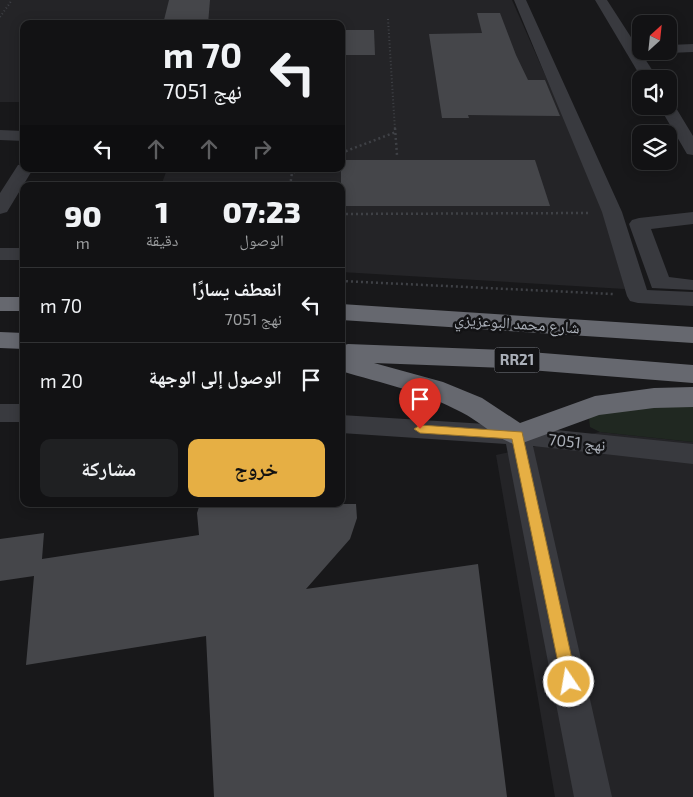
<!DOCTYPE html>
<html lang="ar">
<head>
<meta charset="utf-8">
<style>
	:root { --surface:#121214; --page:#1f2022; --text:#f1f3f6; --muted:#9c9ea0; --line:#313234; --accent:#e6af44 }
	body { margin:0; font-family:"Exo 2","Noto Naskh Arabic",sans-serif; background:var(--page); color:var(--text); direction:rtl; height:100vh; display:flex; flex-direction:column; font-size:19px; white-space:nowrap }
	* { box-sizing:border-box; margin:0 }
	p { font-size:16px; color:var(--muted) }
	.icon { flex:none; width:28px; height:28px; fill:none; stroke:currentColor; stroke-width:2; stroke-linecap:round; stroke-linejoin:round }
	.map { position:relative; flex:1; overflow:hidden; direction:ltr }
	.details { position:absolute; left:20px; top:182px; width:325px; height:325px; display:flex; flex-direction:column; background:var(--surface); border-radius:10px; box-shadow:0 2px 12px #0003,0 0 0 1px var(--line); direction:rtl }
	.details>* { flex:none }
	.top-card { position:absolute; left:20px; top:20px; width:325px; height:152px; border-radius:10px; box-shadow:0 2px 12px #0003,0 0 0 1px var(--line); direction:rtl; background:#121214; color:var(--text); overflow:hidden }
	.needle { width:32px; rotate:27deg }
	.tools { position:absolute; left:632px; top:15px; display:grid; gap:10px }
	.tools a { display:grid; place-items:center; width:45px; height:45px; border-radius:10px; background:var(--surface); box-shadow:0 2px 12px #0003,0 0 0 1px var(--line); font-size:25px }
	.pin { position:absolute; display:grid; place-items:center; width:42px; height:42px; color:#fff; margin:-51px -21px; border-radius:50% 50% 50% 0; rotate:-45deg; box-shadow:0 0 5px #0007 }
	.pin .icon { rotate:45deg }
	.me { position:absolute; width:55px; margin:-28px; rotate:348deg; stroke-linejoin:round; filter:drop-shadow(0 0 4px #0008) }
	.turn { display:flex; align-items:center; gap:18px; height:105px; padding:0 20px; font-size:22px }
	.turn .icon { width:65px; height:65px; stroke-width:2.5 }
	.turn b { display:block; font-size:35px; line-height:42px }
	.lanes { display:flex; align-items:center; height:48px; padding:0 20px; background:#0003; justify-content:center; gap:25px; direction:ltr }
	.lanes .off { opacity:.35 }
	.eta { display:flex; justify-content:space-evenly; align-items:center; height:85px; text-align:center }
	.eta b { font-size:30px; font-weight:800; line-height:35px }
	.button { display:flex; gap:10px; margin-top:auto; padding:10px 20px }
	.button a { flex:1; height:58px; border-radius:10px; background:var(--accent); color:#111; font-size:20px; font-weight:800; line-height:58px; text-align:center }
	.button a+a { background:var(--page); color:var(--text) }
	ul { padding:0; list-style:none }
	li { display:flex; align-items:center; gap:15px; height:75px; padding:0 20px; border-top:1px solid var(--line) }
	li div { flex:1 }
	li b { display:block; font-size:19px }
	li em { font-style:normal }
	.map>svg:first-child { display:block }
	.built { fill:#242427 }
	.green { fill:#202821 }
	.building { fill:#45464a }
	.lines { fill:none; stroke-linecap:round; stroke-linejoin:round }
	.path-far1 { stroke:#3f4146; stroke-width:2; stroke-dasharray:1 2.5; stroke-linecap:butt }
	.path { stroke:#3f4146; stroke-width:2.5; stroke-dasharray:2 3; stroke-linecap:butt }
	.minor { fill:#393a3f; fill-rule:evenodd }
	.highway { fill:#66686f; fill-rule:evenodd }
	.route { fill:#e6af44; stroke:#96722c }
	.labels { text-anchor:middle; stroke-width:5; stroke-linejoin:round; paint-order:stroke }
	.shield { fill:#131315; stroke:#7d8188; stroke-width:1 }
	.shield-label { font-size:15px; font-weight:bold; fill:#abb0b9 }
	.street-label { font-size:16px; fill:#abb0b9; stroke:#131315 }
</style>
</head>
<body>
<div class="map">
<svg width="693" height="797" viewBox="0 0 693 797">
	<rect width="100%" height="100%" fill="#18181a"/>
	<g class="built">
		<polygon points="0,0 512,0 606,213 625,289 341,272 341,186 161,186 167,169 341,169 341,24 24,24 24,102 0,102"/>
		<polygon points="600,432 693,442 693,797 555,797 496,455"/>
	</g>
	<polygon class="green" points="693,405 693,442 600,432 590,427 589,418 597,412"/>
	<g class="building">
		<polygon points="169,0 210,0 208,24 163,24"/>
		<polygon points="477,13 500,13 516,55 528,80 545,80 560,116 468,115 469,118 442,118 429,34 482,33"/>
		<polygon points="341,30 374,30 375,55 341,55"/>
		<polygon points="341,160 535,160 550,206 341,206"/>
		<polygon points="200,504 356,504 357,518 350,539 306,589 478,564 507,797 214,797 206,636 26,665 34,576 0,581 0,539 44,533 42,559 199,535 197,513"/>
	</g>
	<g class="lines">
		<g class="path-far1">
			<polyline points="0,17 12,0"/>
			<polyline points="388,19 395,130"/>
		</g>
		<g class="path">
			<polyline points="395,128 397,155"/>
			<polyline points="341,153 396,132"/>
			<polyline points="290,186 292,173 302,169"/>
			<polyline points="341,214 588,213"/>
			<polyline points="341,281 613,294"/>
		</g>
		<g class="minor">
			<polygon points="514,0 526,0 622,212 647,290 693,292 693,306 638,303 630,301 627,296 602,212"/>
			<polygon points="595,0 607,0 658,79 642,79"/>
			<polygon points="693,44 693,52 669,53 663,51 669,51 669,45"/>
			<polygon points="669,102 673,103 693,136 693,155 687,154 659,106 669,106"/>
			<polygon points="0,130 24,131 24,141 0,140"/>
			<polygon points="24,164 24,169 33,169 7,212 0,214 0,193 18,165"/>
			<polygon points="693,212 693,224 651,229 669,277 693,280 693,290 652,288 629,224 632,220 639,218"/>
			<rect x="0" y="248" width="24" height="12"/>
			<rect x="0" y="404" width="24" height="18"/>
			<polygon points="341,415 517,426 693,444 693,464 533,446 612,797 574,797 506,444 341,433"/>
		</g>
		<g class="highway">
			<rect x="0" y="297" width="24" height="14"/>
			<polygon points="341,304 693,327 693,343 341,320"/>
			<polygon points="0,332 24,333 24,349 0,348"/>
			<path d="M348,344L505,350L693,365V383L505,368L374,363L443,382L482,398L520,423L595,396L654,388L693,387V407L654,408L599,415L517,445C496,439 481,422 461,412C424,392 381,383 341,371V346Z"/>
		</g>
	</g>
	<polygon class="route" points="420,425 522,432 577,682 575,687 569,689 564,687 562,682 512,439 420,433 414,429"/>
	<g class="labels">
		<rect class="shield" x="494.5" y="347.5" width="45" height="25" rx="4"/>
		<g class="shield-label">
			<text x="517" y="365">RR21</text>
		</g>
		<g class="street-label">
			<text transform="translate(517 323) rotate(4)" y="6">شارع محمد البوعزيزي</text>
			<text transform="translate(577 442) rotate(6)" y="6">نهج 7051</text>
		</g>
	</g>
</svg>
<div class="tools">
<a><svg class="needle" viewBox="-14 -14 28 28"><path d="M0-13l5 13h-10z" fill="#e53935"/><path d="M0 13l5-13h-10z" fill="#9c9ea0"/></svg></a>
<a><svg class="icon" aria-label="sound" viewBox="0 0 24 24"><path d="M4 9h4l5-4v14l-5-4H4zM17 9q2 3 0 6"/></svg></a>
<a><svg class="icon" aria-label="layers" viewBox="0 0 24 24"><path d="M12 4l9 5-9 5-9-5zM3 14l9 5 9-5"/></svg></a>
</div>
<div class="pin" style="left:420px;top:429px;background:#d93025"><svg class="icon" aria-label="arrive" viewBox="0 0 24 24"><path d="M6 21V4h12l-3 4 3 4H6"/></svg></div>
<svg class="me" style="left:569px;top:682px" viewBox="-20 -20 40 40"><circle r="17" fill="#e6af44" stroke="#fff" stroke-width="3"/><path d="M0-11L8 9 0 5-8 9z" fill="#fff"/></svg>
<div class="top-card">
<div class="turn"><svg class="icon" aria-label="left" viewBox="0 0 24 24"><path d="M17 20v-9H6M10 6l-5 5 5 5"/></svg><div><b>70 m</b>نهج 7051</div></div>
<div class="lanes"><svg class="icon" aria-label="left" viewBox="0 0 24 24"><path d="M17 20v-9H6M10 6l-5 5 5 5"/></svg><svg class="icon off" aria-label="ahead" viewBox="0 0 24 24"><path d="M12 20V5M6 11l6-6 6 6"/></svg><svg class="icon off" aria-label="ahead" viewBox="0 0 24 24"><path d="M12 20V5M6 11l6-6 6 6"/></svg><svg class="icon off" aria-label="right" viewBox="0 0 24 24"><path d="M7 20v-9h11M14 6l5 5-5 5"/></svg></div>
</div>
<section class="details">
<div class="eta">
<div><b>07:23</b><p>الوصول</p></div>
<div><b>1</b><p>دقيقة</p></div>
<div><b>90</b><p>m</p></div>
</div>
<ul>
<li><svg class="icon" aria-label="left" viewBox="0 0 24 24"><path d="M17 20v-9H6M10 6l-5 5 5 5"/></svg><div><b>انعطف يسارًا</b><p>نهج 7051</p></div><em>70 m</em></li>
<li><svg class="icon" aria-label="arrive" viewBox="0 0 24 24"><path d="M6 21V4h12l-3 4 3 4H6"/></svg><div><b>الوصول إلى الوجهة</b></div><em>20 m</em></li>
</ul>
<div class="button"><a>خروج</a><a>مشاركة</a></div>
</section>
</div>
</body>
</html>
